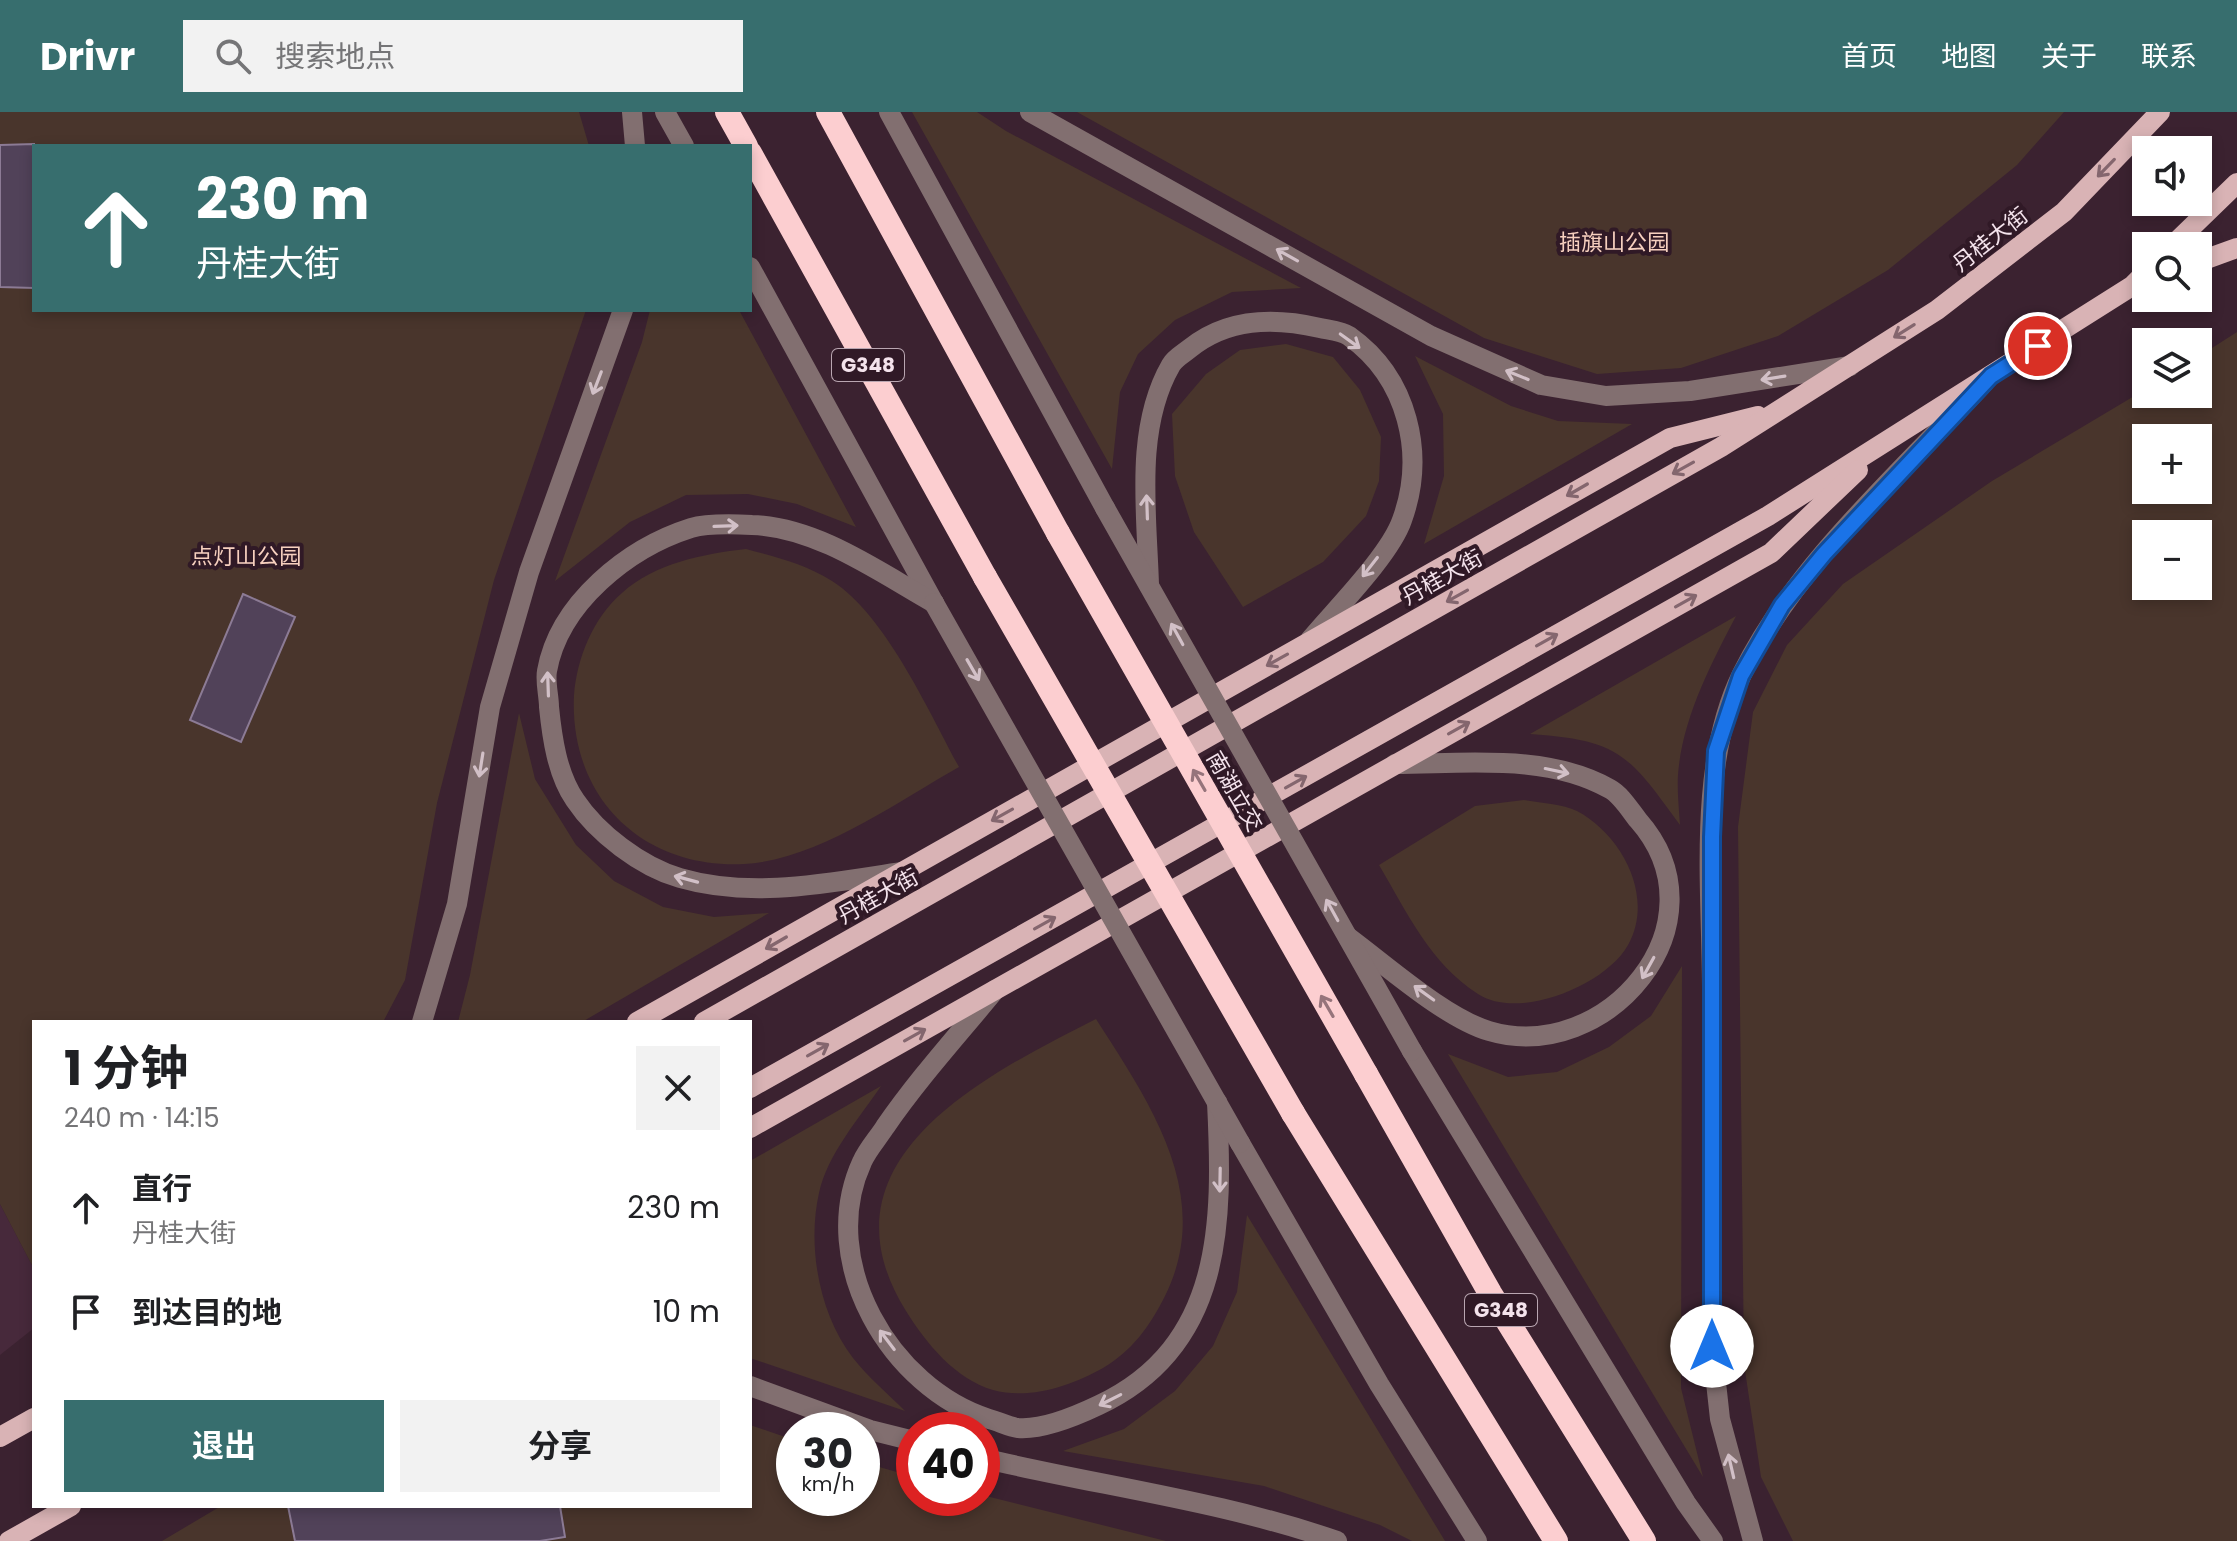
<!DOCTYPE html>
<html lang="zh">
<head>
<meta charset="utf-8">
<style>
	:root { --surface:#fff; --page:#f2f2f2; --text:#202124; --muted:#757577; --accent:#376e6e }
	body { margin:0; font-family:Poppins,"Noto Sans SC",sans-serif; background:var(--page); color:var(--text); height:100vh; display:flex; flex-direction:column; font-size:30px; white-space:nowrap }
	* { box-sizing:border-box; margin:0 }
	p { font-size:26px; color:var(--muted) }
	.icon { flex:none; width:44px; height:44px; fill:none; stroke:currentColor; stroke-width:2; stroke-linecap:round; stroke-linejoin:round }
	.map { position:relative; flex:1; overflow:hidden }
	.panel { position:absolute; left:32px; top:908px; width:720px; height:488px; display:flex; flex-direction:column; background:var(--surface); border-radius:0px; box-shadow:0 4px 12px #0003 }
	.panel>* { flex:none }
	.top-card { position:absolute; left:32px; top:32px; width:720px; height:168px; border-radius:0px; box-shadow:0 4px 12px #0003; background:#376e6e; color:#fff; overflow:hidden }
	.controls { position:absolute; left:2132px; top:24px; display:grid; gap:16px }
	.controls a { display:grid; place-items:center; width:80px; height:80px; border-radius:0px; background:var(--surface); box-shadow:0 4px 12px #0003; font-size:40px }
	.speed { position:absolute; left:776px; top:1300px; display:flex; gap:16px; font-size:40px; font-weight:700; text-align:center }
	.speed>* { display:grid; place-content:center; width:104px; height:104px; border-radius:50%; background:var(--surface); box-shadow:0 4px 12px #0003; line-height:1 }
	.speed small { font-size:20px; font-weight:400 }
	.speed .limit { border:12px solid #d22; background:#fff; color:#111 }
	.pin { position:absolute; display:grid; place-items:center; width:68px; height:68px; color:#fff; margin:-34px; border:4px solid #fff; border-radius:50%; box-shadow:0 2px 8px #0007 }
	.me { position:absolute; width:88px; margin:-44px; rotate:0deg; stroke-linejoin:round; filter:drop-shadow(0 0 6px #0008) }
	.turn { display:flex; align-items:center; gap:28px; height:168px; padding:0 32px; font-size:36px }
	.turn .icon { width:104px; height:104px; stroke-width:2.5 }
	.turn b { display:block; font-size:56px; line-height:68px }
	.round { display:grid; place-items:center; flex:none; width:84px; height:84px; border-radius:0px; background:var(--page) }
	.summary { display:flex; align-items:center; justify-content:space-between; height:136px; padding:0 32px }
	h1 { font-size:48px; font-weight:700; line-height:60px }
	.action { display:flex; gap:16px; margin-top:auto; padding:16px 32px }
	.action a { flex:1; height:92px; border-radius:0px; background:var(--accent); color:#fff; font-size:32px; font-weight:700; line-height:92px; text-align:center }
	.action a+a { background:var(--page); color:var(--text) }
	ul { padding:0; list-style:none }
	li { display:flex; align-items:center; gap:24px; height:104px; padding:0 32px }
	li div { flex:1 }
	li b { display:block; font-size:30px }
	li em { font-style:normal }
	header { display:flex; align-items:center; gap:48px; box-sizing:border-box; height:112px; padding:0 40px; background:var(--accent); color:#fff }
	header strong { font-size:38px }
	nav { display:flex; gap:44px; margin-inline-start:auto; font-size:28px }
	.search { width:560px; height:72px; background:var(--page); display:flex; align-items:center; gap:20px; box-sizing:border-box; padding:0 28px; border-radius:0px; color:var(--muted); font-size:30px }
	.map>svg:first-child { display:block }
	.built { fill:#47293b }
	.green { fill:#49352c; fill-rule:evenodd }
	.building { fill:#514259; stroke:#8c7b95; stroke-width:2 }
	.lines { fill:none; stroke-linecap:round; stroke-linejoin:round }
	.minor { stroke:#826f70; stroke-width:20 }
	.major { stroke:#d9b3b5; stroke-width:20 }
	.highway { stroke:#fcced0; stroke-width:24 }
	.minor-bridge { stroke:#826f70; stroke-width:20 }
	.highway-bridge { stroke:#fcced0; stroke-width:24 }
	.oneway { stroke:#84666e }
	.oneway2 { stroke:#d2c0c7 }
	.oneway3 { stroke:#96747b }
	.route-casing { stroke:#114b97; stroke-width:20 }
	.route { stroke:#1a73e8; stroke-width:14 }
	.labels { text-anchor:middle; stroke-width:8; stroke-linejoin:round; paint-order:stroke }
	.shield { fill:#301926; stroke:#b9a6b1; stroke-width:2 }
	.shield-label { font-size:20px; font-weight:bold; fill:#f4e3ec }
	.street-label { font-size:22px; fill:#f4e3ec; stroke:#301926 }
	.park-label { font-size:22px; fill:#f7d0bf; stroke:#301926 }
</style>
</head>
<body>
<header>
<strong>Drivr</strong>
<div class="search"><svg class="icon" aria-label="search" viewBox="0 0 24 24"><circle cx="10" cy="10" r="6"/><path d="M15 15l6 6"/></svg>搜索地点</div>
<nav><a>首页</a><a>地图</a><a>关于</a><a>联系</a></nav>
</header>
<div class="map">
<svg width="2237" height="1429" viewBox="0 0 2237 1429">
	<rect width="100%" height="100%" fill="#3b2230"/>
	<polygon class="built" points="0,1092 34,1157 34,1216 0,1243"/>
	<g class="green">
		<polygon points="0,0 579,0 589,34 34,34 34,198 586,198 494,468 437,691 405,868 383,910 34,910 34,1157 0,1092"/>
		<polygon points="912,0 977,0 1006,19 1301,176 1232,180 1175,208 1138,242 1120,280 1112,357"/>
		<polygon points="1077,0 2064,0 2017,53 1888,158 1778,224 1681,256 1597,262 1484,226"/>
		<polygon points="650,198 739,198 856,415 797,392 748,382 686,383 630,410 555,469 642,230"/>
		<path d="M2237,220V1429H1793L1761,1365L1744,1252L1738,715L1753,600L1787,533L1843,472L1992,369L2146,277V282H2198V245ZM2146,326H2198V378H2146ZM2146,422H2198V474H2146Z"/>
		<polygon points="1286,232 1333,245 1360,278 1381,325 1379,369 1366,404 1323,450 1243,495 1194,420 1175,364 1172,302 1206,262 1240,238"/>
		<polygon points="1415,244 1511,294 1558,309 1632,312 1424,432 1444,364 1443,302"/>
		<path d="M746,437C776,445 805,452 832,469C885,502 929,600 959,655C897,690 817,748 744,752C642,757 569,685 574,583C577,546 593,506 622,481C655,451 703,442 746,437Z"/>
		<path d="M1736,504C1711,552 1682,607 1678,663C1677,679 1679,697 1680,713C1629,643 1620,628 1530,622Z"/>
		<polygon points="519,601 535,667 576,733 614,769 663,795 714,805 769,801 582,910 458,910 470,863"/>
		<path d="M1524,688C1540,691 1563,692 1577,699C1622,723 1655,785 1628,833C1606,873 1519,909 1478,882C1430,851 1408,802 1379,753L1475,694Z"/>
		<polygon points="1682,854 1681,1276 1703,1365 1448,942 1508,965 1557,960 1609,935 1651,904"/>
		<path d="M1096,907C1149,990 1215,1083 1165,1184C1150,1214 1132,1239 1103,1256C1071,1274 1030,1288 993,1278C955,1267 926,1231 906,1199C812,1048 986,963 1096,907Z"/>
		<path d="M881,974C860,1005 827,1043 819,1081C807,1134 819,1202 853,1246C868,1265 888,1282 905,1299L750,1246V1049Z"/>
		<polygon points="1247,1103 1445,1429 1412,1429 1380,1413 1264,1374 1063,1339 1124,1317 1175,1279 1213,1234 1237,1180"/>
		<polygon points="750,1313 794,1328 794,1386 862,1386 862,1350 914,1365 914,1386 982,1386 982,1383 1166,1429 162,1429 221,1394 750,1394"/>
	</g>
	<g class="building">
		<polygon points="34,32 34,176 0,175 0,33"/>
		<polygon points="243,482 295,505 241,630 190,608"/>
		<polygon points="288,1394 560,1394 565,1425 540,1429 295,1429"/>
	</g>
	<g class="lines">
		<g class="minor">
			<polyline points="632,0 635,34"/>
			<polyline points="665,0 684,34"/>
			<polyline points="889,0 1105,396"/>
			<polyline points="1030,0 1431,224 1541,273 1606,284 1690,279 1850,254"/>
			<polyline points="750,155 934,491"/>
			<path d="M1149,473C1147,402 1134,317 1171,253C1175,246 1183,242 1189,237C1227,206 1273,205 1320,216C1329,218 1342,219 1349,224C1408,266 1426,342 1402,408C1390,443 1335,498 1310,528"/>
			<path d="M902,760C828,771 752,787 680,766C641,755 597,721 575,688C557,662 552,625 549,595C549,584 545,570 547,559C559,491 628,436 691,416C708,411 734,412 752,413C817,415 879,460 934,491"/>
			<path d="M1348,825C1386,853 1445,906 1489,919C1606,954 1729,811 1638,708C1630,698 1621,683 1610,677C1547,641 1464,652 1395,652"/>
			<path d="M995,878C958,923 918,967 885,1015C878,1026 867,1038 862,1050C816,1150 891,1276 989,1307C998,1309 1009,1315 1018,1316C1043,1318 1076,1304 1099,1293C1224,1234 1223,1110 1217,990"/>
			<polyline points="422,910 457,792 490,595 529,460 623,198"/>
			<polyline points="1412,939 1686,1391 1713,1429"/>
			<polyline points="1240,1031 1379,1272 1477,1429"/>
			<polyline points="750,1274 870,1318 914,1329"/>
			<path d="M982,1346C1100,1374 1222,1389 1337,1429"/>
			<path d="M1753,1429L1720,1307L1712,1234C1712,1116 1712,997 1712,878C1712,779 1697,653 1742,562C1796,452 1900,361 1984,271"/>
		</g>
		<g class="major">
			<polyline points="2172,134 2237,71"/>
			<polyline points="2198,150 2237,136"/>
			<polyline points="637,910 1670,326 1758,304"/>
			<polyline points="704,910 1721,335 1937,198 2064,100 2160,0"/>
			<polyline points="750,976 1768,404 2132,174 2146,160"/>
			<polyline points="750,1016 1771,441 1858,358"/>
			<polyline points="0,1325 34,1306"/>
			<polyline points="9,1429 71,1394"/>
		</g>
		<g class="highway">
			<polyline points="727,0 746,34"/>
			<polyline points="828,0 1058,421"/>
			<polyline points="750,41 985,465"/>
			<polyline points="1366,962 1490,1181 1644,1429"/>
			<polyline points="1293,1001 1556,1429"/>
		</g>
		<g class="minor-bridge">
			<polyline points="1105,396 1412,939"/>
			<polyline points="934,491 1240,1031"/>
		</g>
		<g class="highway-bridge">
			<polyline points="1058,421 1366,962"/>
			<polyline points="985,465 1293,1001"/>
		</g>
	</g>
	<defs><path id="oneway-shaft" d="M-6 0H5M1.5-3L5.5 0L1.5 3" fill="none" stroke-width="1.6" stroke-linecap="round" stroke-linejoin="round" transform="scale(2)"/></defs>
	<g class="oneway">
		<use href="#oneway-shaft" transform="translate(2106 56) rotate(134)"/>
		<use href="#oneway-shaft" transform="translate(1904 219) rotate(148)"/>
		<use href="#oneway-shaft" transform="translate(1683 356) rotate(151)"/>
		<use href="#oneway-shaft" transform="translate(1577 378) rotate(150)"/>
		<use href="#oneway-shaft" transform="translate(1457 484) rotate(151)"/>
		<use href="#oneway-shaft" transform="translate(1686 489) rotate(-29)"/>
		<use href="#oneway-shaft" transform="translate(1547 528) rotate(-29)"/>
		<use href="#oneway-shaft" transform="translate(1277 548) rotate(151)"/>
		<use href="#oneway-shaft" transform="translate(1459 616) rotate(-29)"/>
		<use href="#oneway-shaft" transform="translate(1296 670) rotate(-29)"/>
		<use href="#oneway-shaft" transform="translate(1002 703) rotate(151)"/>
		<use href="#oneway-shaft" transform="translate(1045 811) rotate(-29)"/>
		<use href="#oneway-shaft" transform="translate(776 831) rotate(150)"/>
		<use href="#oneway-shaft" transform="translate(915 923) rotate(-29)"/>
		<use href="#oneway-shaft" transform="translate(818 938) rotate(-29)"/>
	</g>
	<g class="oneway2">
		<use href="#oneway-shaft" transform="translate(1287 143) rotate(-151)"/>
		<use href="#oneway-shaft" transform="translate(1350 229) rotate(36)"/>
		<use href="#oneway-shaft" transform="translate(1517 263) rotate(-158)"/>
		<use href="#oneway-shaft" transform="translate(1773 266) rotate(171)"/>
		<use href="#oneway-shaft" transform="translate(597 271) rotate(111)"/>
		<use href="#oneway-shaft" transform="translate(1147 395) rotate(-92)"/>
		<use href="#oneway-shaft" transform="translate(726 414) rotate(-2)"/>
		<use href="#oneway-shaft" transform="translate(1370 455) rotate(128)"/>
		<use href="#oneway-shaft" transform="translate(1177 522) rotate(-119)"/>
		<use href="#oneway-shaft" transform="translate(973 558) rotate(60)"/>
		<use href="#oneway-shaft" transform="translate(548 572) rotate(-92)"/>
		<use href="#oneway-shaft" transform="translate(481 653) rotate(99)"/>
		<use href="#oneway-shaft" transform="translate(1557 659) rotate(12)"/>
		<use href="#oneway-shaft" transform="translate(686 767) rotate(-165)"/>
		<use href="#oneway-shaft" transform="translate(1332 798) rotate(-119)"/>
		<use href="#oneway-shaft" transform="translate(1648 856) rotate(119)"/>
		<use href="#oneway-shaft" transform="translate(1424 881) rotate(-144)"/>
		<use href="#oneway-shaft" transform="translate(1220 1068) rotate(91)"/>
		<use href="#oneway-shaft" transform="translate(887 1228) rotate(-127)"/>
		<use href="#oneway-shaft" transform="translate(1110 1288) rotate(153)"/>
		<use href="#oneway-shaft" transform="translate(1731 1354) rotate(-103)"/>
	</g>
	<g class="oneway3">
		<use href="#oneway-shaft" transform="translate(1199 668) rotate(-120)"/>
		<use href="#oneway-shaft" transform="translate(1327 894) rotate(-120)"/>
	</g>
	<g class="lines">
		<g class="route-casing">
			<polyline id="route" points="1712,1234 1712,725 1716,639 1741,564 1782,493 1824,442 1991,264 2038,234"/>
		</g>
		<use href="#route" class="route"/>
	</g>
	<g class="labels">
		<g class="shield">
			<rect x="832" y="237" width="72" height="32" rx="6"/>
			<rect x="1465" y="1182" width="72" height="32" rx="6"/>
		</g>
		<g class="shield-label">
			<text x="868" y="260">G348</text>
			<text x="1501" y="1205">G348</text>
		</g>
		<g class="street-label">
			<text transform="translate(1990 127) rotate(-38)" y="8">丹桂大街</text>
			<text transform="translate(1442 465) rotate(-29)" y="8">丹桂大街</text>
			<text transform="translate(1235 679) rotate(60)" y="8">南湖立交</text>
			<text transform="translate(878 784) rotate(-29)" y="8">丹桂大街</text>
		</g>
		<g class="park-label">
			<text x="1614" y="138">插旗山公园</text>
			<text x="246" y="452">点灯山公园</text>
		</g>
	</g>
</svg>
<div class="controls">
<a><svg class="icon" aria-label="sound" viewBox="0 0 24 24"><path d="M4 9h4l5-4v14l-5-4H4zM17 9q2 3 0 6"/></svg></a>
<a><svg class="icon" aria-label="search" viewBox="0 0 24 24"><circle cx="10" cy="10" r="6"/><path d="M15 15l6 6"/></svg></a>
<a><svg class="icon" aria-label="layers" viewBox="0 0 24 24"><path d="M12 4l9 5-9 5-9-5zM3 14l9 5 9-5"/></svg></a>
<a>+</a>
<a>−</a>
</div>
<div class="speed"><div>30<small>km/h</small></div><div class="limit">40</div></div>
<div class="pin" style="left:2038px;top:234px;background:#d93025"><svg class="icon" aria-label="arrive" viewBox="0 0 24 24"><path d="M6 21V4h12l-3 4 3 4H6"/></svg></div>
<svg class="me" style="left:1712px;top:1234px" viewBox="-20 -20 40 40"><circle r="19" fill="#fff"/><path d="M0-13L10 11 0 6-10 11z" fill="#1a73e8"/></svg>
<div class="top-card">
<div class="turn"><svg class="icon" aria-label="ahead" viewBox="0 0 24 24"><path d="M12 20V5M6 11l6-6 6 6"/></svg><div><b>230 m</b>丹桂大街</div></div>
</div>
<section class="panel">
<div class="summary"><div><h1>1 分钟</h1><p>240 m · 14:15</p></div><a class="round"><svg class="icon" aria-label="close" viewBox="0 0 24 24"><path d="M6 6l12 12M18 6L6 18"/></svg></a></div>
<ul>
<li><svg class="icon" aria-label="ahead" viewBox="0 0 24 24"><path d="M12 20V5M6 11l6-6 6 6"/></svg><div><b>直行</b><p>丹桂大街</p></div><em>230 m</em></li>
<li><svg class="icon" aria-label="arrive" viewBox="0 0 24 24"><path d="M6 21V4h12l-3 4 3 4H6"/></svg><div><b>到达目的地</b></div><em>10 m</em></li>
</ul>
<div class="action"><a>退出</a><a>分享</a></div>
</section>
</div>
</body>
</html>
